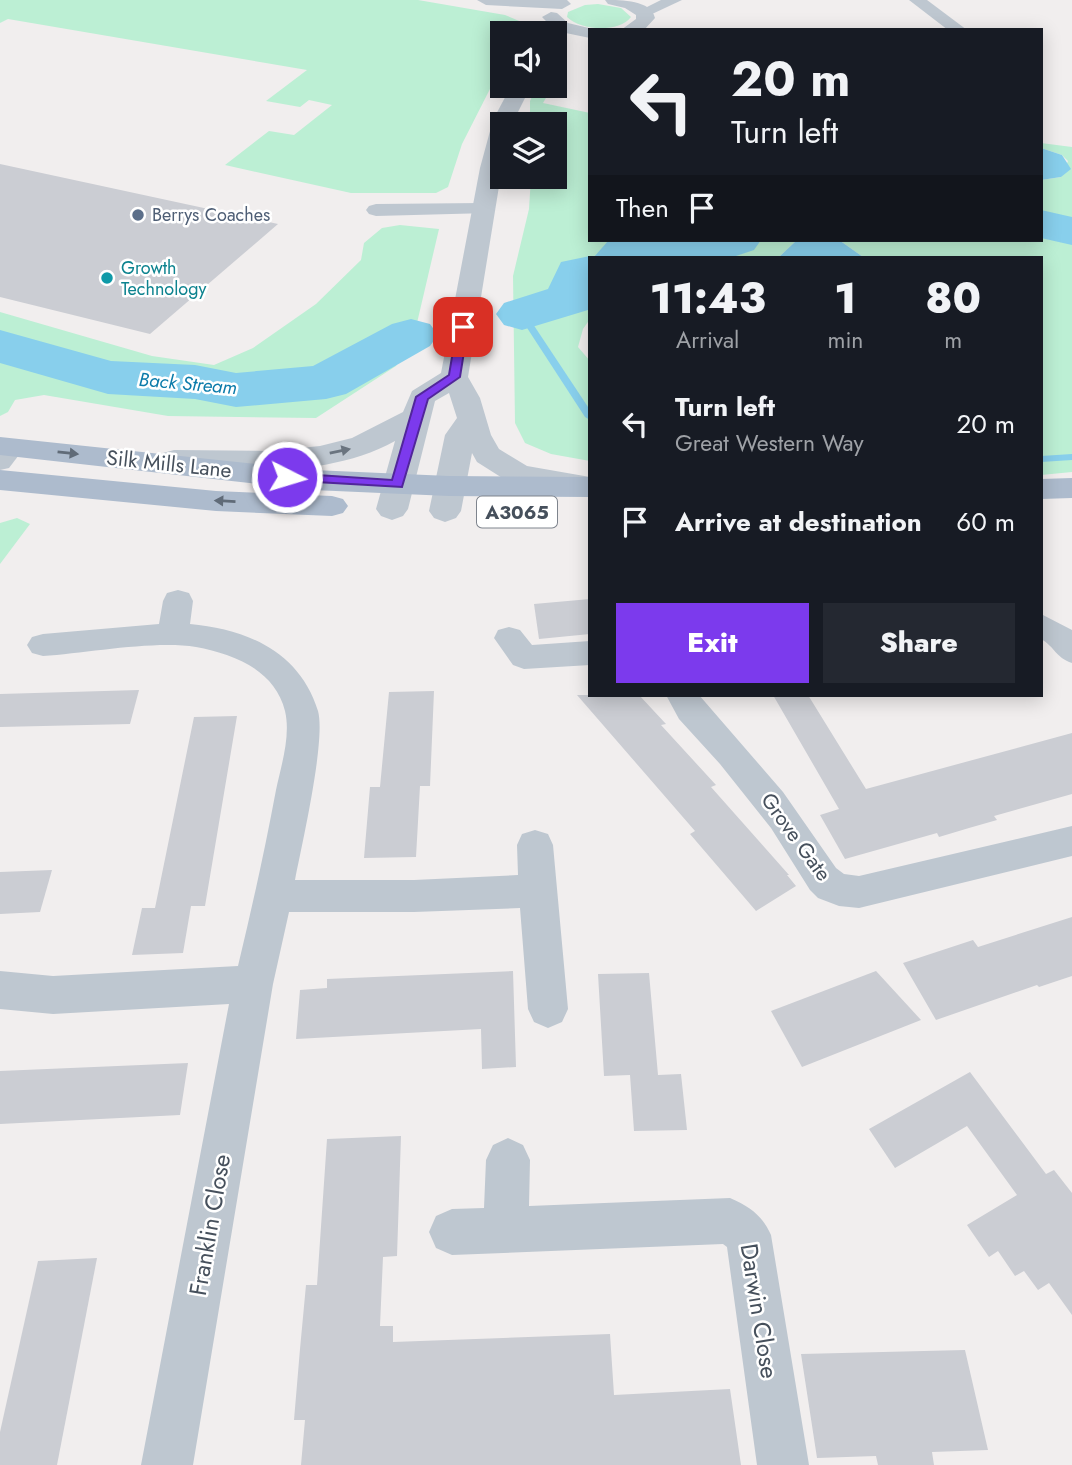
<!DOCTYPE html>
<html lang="en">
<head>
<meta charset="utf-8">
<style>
	:root { --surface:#171b24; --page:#242831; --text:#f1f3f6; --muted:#9ea1a6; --accent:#7c3aed }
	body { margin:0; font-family:Jost,sans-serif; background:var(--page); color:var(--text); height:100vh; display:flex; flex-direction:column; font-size:26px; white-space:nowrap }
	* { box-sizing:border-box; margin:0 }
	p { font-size:23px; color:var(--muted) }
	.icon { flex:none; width:38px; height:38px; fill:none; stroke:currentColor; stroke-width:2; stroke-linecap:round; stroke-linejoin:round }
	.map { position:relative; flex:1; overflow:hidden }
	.details { position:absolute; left:588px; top:256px; width:455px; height:441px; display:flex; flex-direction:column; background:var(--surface); border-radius:0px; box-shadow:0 4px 18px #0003 }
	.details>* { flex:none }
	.top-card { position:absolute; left:588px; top:28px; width:455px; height:214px; border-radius:0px; box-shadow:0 4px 18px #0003; background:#171b24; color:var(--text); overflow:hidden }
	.buttons { position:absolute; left:490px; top:21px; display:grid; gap:14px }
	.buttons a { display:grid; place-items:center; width:77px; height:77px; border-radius:0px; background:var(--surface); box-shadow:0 4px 18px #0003; font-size:35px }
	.pin { position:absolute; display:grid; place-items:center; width:60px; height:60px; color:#fff; margin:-30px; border-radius:14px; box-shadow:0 4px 10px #0006 }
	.me { position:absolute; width:77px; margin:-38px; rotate:95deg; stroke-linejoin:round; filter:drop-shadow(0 0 5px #0008) }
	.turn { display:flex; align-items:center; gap:24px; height:147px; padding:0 28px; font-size:32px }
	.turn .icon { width:91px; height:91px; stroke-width:2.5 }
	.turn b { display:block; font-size:49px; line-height:60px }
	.then { display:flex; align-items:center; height:66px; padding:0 28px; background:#0003; gap:14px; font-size:26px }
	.eta { display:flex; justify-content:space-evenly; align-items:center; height:119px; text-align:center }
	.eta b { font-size:42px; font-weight:800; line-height:49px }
	.cta { display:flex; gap:14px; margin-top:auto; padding:14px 28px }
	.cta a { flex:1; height:80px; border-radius:0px; background:var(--accent); color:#fff; font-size:28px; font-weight:800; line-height:80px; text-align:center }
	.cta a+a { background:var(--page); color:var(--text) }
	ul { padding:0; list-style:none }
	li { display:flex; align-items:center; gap:21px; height:98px; padding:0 28px }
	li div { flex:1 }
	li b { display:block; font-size:26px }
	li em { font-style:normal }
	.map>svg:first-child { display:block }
	.green { fill:#bcefd4 }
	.water { fill:#88cfec }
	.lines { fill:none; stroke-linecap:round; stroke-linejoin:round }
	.stream { fill:#88cfec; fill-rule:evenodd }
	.river { fill:#88cfec; fill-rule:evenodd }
	.building { fill:#cbcdd3 }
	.minor { fill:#bec7d0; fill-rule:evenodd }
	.tertiary { fill:#bec7d0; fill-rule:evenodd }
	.primary { fill:#adbbcd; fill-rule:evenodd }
	.oneway { fill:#6a747f }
	.oneway2 { fill:#606b78 }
	.route { fill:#7c3aed; stroke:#51269a; stroke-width:2 }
	.service-dot { fill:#5c6f8a; stroke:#fff; stroke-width:2.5 }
	.culture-dot { fill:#0f9aa8; stroke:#fff; stroke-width:2.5 }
	.labels { text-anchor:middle; stroke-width:5; stroke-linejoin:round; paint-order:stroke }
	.far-service-label { font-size:18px; fill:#4e5e75; stroke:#fff; text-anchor:start }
	.far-culture-label { font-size:18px; fill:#0d838f; stroke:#fff; text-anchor:start }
	.far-water-label { font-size:19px; font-style:italic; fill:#0b7baa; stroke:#fff }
	.shield { fill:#fff; stroke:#7e848d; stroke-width:2 }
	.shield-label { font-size:19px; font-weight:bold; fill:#46505c }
	.street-label { font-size:21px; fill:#46505c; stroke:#fff }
	.near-street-label { font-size:24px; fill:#46505c; stroke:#fff }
</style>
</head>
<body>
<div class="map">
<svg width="1072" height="1465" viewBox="0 0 1072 1465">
	<rect width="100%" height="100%" fill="#f1eeee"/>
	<g class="green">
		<polygon points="0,0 418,0 505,15 524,23 529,33 502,33 502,74 491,87 462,144 448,187 436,193 351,193 225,165 269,131 294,135 332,105 309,100 300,107 266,101 307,70 8,19 0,23"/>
		<path d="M598,4L621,8L631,17C619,33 581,31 567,17L568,12L585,5Z"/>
		<polygon points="537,86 553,86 543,103 590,113 590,240 797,240 779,257 590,257 590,319 583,329 578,347 590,361 590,461 551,454 525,443 515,423 513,276 529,209 531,177 555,177 555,137 563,137 564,125 553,124 554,116 537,115 530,112 530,101"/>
		<polygon points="1041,143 1072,147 1072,472 1041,475 1041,257 863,257 839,240 1041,240 1041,180 1061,177 1068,161 1062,155 1041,148"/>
		<polygon points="400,225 439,229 417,323 396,366 316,418 168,416 44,395 15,400 8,412 0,416 0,312 152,356 214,365 253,348 316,304 361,260 364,243 382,228"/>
		<polygon points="17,518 30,524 0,564 0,523"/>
	</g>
	<g class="water">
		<polygon points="1041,148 1062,155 1071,169 1061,177 1041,180"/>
		<polygon points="797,240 839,240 863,257 779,257"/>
	</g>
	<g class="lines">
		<g class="stream">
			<polygon points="522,311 525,312 590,410 590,420 585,417 518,314"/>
			<polygon points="1072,454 1072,460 1041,462 1041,456"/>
		</g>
		<g class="river">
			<polygon points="1041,210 1072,217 1072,245 1041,238"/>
			<polygon points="659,240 684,242 691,240 761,240 754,250 733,257 590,257 588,310 522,330 504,325 496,314 504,303 548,289 561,262 590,256 594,257 608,241"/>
			<polygon points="411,319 430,324 438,335 430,346 346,394 326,399 236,407 195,399 108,394 0,363 0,330 111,361 195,365 236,373 313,366 392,324"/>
		</g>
	</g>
	<g class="building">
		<polygon points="0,164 278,224 150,334 0,297"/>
		<polygon points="590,599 590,634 539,639 534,604"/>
		<polygon points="139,690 130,724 0,727 0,694"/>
		<polygon points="434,691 430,786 420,786 416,857 364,858 370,787 380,787 389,692"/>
		<polygon points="577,695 639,695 666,724 661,725 716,785 711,787 789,875 787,875 796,886 756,911 690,834 695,831"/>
		<polygon points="773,695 808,695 866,789 1072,733 1072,794 994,816 997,820 969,828 939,837 937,833 845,859 820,815 839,809"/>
		<polygon points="237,716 205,906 191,906 183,953 132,955 142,908 155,908 194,717"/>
		<polygon points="52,870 40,912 0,914 0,872"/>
		<polygon points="1072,917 1072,976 1039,987 1037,985 936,1020 903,963 973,940 978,947"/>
		<polygon points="513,971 516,1067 482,1069 481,1029 296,1039 300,990 327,988 327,979"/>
		<polygon points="876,971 921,1020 802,1067 771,1011"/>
		<polygon points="649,973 658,1075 681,1074 687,1130 634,1131 630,1075 604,1076 598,974"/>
		<polygon points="188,1063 180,1115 0,1124 0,1071"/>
		<polygon points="970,1072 1046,1174 1054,1170 1072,1193 1072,1315 1049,1283 1038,1290 1024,1271 1015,1276 998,1251 989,1257 967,1225 1017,1195 967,1126 895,1168 869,1129"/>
		<polygon points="401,1136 397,1256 383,1257 380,1326 393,1326 393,1342 610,1334 614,1395 730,1389 741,1465 301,1465 305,1420 294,1420 300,1349 306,1285 317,1285 327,1139"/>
		<polygon points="97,1258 57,1465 0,1465 0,1432 38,1261"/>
		<polygon points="965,1350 988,1450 932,1452 934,1465 878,1465 876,1456 817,1458 801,1354"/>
	</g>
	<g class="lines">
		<g class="minor">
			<polygon points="661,0 682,0 650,15 640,15 637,12"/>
			<polygon points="909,0 927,0 967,30 948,30"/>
			<polygon points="482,203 489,205 492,209 489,213 376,216 369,214 366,210 369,206 376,204"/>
			<polygon points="12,439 21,441 25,447 9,468 0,470 0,445"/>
			<path d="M178,590L189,593L193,601L190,624C247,629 300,652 318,711C326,740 302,844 295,880H414L518,875L517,845L522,834L535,830L548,834L553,845L568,1009L562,1022L548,1028L534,1022L528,1009L520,908L414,912H289L273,984L193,1465H141L229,1004L53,1014L0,1009V971L53,976L238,966C252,908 265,849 276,790C281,766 291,736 285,711C275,670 234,654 196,647C155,640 87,653 43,656L32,653L27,645L32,637L43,634L159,624L163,601L167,593Z"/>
			<path d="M1041,614L1072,630V663C1056,658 1055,647 1041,639Z"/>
			<polygon points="509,627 520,630 532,645 590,641 590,665 524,669 513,665 494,638 498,630"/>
			<polygon points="666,695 699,695 783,792 836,868 844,874 859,876 1072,826 1072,856 859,908 839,906 818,898 810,890 771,828 720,764 679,719"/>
			<path d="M508,1138L523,1145L530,1160L529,1206L730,1198C750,1207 762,1215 771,1235L809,1465H757L727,1247L723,1244L452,1255L436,1248L429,1232L436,1216L452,1209L484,1208L486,1160L493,1145Z"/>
		</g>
		<g class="tertiary">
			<polygon points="477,0 567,0 571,4 562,9 486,5"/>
			<path d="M605,0C622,0 651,0 655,18L644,30H621L636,19V15L625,8L608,4Z"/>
			<polygon points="551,12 557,13 568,23 597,30 590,30 590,38 556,31 542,17"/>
			<path d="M511,86H531L512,124H502V168L468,377L480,398L491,435L499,449L527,466L590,477V495L507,481L477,462L472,453L461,511L456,518L445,522L434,518L429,511L445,435L457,418L449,393L435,401L408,509L403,516L392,520L381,516L376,509L395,441C343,470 280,471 222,471C203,470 182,472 163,467L159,460L163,453L174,450L270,451L320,446L352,438L403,412L412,391L441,373L480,168L493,120Z"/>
		</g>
		<g class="primary">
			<polygon points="0,437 313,470 449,476 590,477 590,497 449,496 313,490 0,455"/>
			<polygon points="0,470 216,491 332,496 343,499 348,506 343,513 332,516 216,511 0,490"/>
			<polygon points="1072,478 1072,498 1041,499 1041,479"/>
		</g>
	</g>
	<defs><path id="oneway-solid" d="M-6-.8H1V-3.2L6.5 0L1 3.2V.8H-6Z" transform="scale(1.75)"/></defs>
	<use class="oneway" href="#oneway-solid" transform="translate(340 451) rotate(-12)"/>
	<g class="oneway2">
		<use href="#oneway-solid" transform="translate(68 453) rotate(6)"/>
		<use href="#oneway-solid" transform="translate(225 501) rotate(-177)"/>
	</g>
	<polygon class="route" points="463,323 468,327 460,377 428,399 402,487 282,480 282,474 287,473 392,480 416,397 449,375 457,327"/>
	<circle class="service-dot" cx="138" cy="215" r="7"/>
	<circle class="culture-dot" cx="107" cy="278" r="7"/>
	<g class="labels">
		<g class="far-service-label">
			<text x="152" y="221">Berrys Coaches</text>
		</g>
		<g class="far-culture-label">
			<text x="121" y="274">Growth<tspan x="121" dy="21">Technology</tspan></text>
		</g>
		<g class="far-water-label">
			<text transform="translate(188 383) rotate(5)" y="7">Back Stream</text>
		</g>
		<rect class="shield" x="477" y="496.5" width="80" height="31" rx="5"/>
		<g class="shield-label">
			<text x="517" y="519">A3065</text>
		</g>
		<g class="street-label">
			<text transform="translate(169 464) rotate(6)" y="7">Silk Mills Lane</text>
			<text transform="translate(796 837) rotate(54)" y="7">Grove Gate</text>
		</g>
		<g class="near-street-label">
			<text transform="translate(210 1225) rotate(-80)" y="8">Franklin Close</text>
			<text transform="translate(759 1311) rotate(81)" y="8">Darwin Close</text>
		</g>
	</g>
</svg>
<div class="buttons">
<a><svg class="icon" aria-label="sound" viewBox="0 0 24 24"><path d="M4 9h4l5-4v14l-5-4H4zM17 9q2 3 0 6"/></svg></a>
<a><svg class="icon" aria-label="layers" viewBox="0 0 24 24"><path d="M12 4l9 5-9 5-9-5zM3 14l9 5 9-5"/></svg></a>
</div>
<div class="pin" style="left:463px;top:327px;background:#d93025"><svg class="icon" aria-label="arrive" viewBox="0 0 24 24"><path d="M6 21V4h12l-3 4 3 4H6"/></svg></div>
<svg class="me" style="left:287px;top:477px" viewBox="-20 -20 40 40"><circle r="17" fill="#7c3aed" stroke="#fff" stroke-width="3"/><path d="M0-11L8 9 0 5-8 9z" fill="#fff"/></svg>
<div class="top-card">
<div class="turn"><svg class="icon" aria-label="left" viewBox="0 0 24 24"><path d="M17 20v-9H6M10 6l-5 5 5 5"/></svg><div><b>20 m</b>Turn left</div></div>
<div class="then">Then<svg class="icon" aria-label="arrive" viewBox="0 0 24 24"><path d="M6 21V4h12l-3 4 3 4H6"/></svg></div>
</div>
<section class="details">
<div class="eta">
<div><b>11:43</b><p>Arrival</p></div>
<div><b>1</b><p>min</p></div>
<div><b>80</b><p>m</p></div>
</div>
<ul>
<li><svg class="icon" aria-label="left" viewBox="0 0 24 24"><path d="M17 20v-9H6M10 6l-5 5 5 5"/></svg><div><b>Turn left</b><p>Great Western Way</p></div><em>20 m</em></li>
<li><svg class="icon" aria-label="arrive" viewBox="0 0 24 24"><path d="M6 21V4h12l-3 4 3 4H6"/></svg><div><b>Arrive at destination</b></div><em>60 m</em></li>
</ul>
<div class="cta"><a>Exit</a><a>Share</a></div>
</section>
</div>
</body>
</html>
